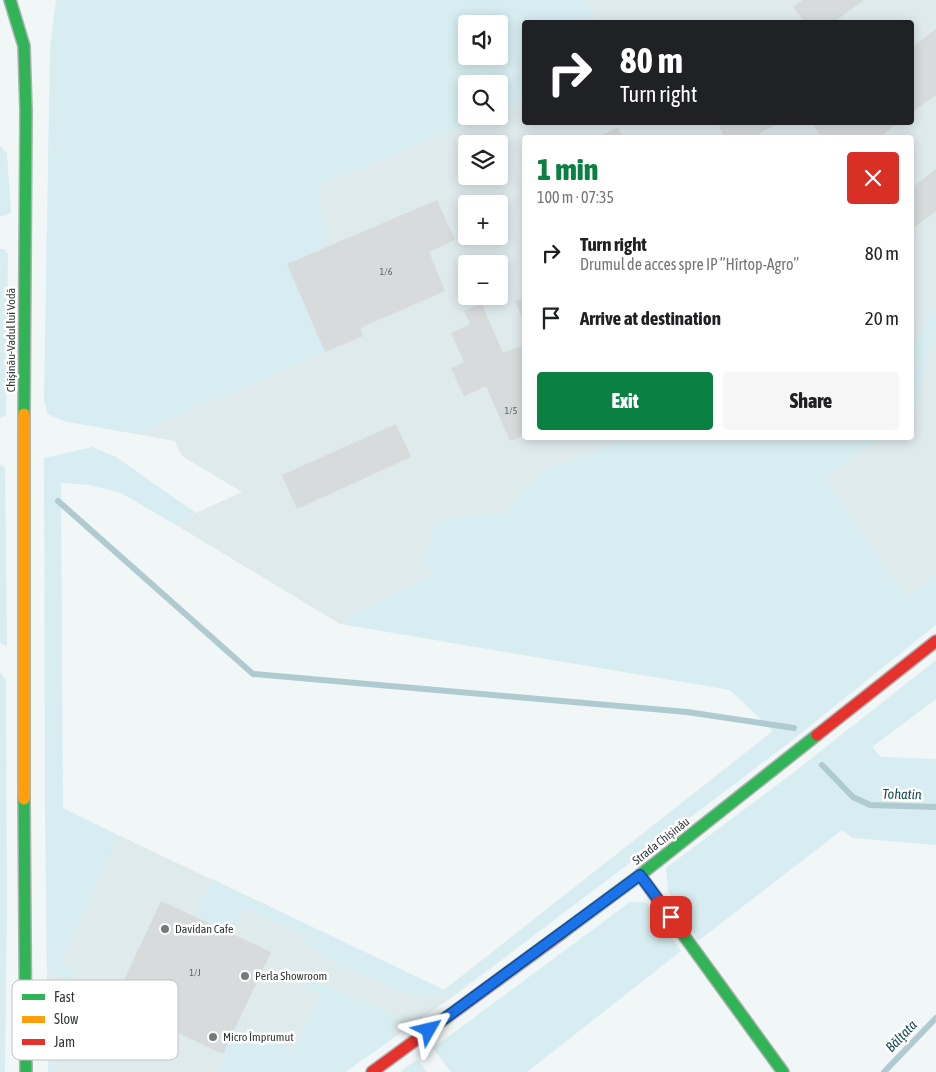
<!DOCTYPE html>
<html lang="en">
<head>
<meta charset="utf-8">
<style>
	:root { --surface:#fff; --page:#f6f6f6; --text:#202124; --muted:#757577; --accent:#0b8043 }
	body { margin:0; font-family:"Asap Condensed",sans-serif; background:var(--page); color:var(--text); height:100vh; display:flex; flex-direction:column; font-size:19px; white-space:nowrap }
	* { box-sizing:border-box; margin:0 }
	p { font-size:16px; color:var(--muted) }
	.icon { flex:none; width:28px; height:28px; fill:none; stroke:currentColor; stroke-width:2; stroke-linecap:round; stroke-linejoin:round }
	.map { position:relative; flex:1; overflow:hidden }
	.panel { position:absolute; left:522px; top:135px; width:392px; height:305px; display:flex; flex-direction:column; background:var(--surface); border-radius:5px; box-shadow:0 2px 12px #0003 }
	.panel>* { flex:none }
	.top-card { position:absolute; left:522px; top:20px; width:392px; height:105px; border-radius:5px; box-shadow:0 2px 12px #0003; background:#202124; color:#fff; overflow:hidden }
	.tools { position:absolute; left:458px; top:15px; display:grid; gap:10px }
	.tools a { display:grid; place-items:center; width:50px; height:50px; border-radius:5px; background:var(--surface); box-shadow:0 2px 12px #0003; font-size:25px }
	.pin { position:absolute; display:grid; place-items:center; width:42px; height:42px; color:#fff; margin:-21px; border-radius:10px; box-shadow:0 2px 8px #0006 }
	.me { position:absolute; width:55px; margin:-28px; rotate:53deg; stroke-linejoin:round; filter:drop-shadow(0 0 4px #0008) }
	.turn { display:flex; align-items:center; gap:18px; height:105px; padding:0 15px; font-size:22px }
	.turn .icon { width:65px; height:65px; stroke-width:2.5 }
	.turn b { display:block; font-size:35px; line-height:42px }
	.round { display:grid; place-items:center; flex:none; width:52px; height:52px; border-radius:5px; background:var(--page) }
	.overview { display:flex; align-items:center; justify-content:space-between; height:85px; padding:0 15px }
	h1 { font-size:30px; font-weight:800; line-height:38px; color:var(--accent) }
	.action { display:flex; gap:10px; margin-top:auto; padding:10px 15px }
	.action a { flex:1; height:58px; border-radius:5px; background:var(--accent); color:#fff; font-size:20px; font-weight:800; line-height:58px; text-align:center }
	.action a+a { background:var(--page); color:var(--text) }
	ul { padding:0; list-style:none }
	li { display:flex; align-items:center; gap:15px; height:65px; padding:0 15px }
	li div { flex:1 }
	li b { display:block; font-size:19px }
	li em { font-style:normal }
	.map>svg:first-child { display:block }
	.built { fill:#deeaec; fill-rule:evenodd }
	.green { fill:#d7edf1; fill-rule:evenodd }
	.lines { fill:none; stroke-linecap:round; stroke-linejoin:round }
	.stream { stroke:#afcbd0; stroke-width:6 }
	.building { fill:#d7dbdc }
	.fast-casing { stroke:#aeb1b2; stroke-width:14 }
	.slow-casing { stroke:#aeb1b2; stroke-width:14 }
	.jam-casing { stroke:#aeb1b2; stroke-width:14 }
	.fast { stroke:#30b455; stroke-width:11 }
	.slow { stroke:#ff9f0a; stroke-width:11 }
	.jam { stroke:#e5322d; stroke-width:11 }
	.route-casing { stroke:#114b97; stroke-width:12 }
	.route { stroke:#1a73e8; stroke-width:9 }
	.poi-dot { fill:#767a7b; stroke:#fff; stroke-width:2 }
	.labels { text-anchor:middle; stroke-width:5; stroke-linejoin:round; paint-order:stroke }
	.number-label { font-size:10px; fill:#5d6061 }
	.street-label { font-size:12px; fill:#343738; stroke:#fff }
	.poi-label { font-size:12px; fill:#343738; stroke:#fff; text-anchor:start }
	.water-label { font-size:14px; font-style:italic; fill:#174c56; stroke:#fff }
	.key { fill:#fff; stroke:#c2c3c3; stroke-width:1 }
	.key-label { font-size:14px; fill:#343738 }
</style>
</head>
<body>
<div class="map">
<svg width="936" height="1072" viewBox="0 0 936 1072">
	<rect width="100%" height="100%" fill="#f1f6f7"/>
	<g class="built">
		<path d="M586,0H936V573L787,693L402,590L340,624L176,525L196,513L242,492L182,456L175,441L64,421L48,414L44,400L320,185L489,116H499V112L525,101V122H912V22H594ZM525,138H912V438H525ZM466,144H499V176H466ZM466,204H499V236H466ZM466,264H499V296H466Z"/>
		<polygon points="45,801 118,835 455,995 345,1072 48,1072"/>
	</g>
	<g class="green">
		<path d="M56,0H586L594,22H525V101L499,112V84H466V116H489L320,185L325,247L288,264L325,352L136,434L64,421L48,414L44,400L50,48ZM466,24H499V56H466Z"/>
		<polygon points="0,146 7,153 11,213 0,217"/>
		<polygon points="0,249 4,249 8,253 6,415 0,418"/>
		<polygon points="936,304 936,329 914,411 913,412 913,352"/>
		<polygon points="626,438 879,438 825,478 906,597 936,573 936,625 790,742 455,995 418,997 348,970 315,951 301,934 244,908 231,933 194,916 212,879 444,990 773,731 730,690 340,624 402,590 431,578 424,558 435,519 503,513 541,473"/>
		<polygon points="92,447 116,457 196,513 176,525 121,493 90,485 61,483 63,808 118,835 61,963 76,970 68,980 48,972 45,801 44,458"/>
		<polygon points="0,464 5,468 7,646 0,643"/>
		<polygon points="936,660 936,699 872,747 881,757 936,759 936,845 853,838 842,830 698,941 668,891 666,868 793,773"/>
		<polygon points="0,672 6,680 7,907 5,1072 0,1072"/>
		<polygon points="630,902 646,902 681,951 527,1072 451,1072 433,1048"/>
		<polygon points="307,978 394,1014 392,1039 345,1072 218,1072 223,1054 236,1028 292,1052 320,994 304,987"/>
		<polygon points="50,1011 53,1072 48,1072 48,1013"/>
		<polygon points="417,1059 427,1072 400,1072"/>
	</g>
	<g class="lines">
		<g class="stream">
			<polyline points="58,501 253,674 687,712 794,728"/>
			<polyline points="822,765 853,797 870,805 936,807"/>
			<polyline points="884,1072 936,1018"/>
		</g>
	</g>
	<g class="building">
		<polygon points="803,0 864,0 834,22 805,22 793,7"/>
		<polygon points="936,29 936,95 912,112 912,47"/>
		<polygon points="717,122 780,122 752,138 725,138"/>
		<polygon points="811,122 899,122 879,138 822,138"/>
		<polygon points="618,127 623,138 596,138"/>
		<polygon points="936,169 936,211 912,229 912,188"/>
		<polygon points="437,200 455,240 429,252 445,291 360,328 363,336 325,352 287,264"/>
		<polygon points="525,297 525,324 515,301"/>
		<polygon points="482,304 503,353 525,344 525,435 510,441 486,386 464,396 451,368 464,362 451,333 470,324 464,311"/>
		<polygon points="396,424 411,457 297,509 282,475"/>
		<polygon points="161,901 271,952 223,1054 150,1020 155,1010 118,993"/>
	</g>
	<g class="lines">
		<g class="fast-casing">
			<g id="fast">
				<polyline points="10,0 24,46 26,111 24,414"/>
				<polyline points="24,799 26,1072"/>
				<polyline points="640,875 783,1072"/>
				<polyline points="562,933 640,875 817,735"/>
			</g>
		</g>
		<g class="slow-casing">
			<polyline id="slow" points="24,799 24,414"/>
		</g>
		<g class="jam-casing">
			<g id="jam">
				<polyline points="817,735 936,641"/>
				<polyline points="372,1072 562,933"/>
			</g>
		</g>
		<use href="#fast" class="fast"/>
		<use href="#slow" class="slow"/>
		<use href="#jam" class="jam"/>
	</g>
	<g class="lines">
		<g class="route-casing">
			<polyline id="route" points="429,1030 640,875 671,917"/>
		</g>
		<use href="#route" class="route"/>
	</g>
	<g class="poi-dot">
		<circle cx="165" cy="929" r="5"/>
		<circle cx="245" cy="976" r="5"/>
		<circle cx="213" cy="1037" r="5"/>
	</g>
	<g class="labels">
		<g class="number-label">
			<text x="386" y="275">1/6</text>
			<text x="511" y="414">1/5</text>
			<text x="195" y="976">1/J</text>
		</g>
		<g class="street-label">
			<text transform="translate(11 340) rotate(-90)" y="4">Chișinău-Vadul lui Vodă</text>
			<text transform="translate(661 841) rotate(-38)" y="4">Strada Chișinău</text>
		</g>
		<g class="poi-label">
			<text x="175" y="933">Davidan Cafe</text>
			<text x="255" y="980">Perla Showroom</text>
			<text x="223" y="1041">Micro Împrumut</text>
		</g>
		<g class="water-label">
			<text transform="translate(902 794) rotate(1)" y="5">Tohatin</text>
			<text transform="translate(901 1036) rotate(-46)" y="5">Bălţata</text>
		</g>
	</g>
	<rect x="12" y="980" width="166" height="80" rx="8" class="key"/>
	<rect x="22" y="994" width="23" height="6" fill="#30b455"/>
	<rect x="22" y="1016" width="23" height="7" fill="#ff9f0a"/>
	<rect x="22" y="1039" width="23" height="6" fill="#e5322d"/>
	<g class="key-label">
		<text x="54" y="1002">Fast</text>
		<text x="54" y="1024">Slow</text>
		<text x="54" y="1047">Jam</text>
	</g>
</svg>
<div class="tools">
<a><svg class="icon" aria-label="sound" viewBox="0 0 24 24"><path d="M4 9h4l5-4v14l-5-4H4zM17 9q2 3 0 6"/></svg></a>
<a><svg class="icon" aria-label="search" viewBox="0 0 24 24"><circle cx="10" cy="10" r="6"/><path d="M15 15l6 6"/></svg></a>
<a><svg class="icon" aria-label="layers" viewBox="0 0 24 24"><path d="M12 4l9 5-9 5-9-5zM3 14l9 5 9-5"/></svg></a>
<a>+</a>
<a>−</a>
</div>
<div class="pin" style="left:671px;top:917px;background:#d93025"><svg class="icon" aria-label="arrive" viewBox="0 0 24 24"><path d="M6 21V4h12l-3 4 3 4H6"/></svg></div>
<svg class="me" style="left:429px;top:1030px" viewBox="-20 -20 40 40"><path d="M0-17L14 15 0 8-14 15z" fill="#1a73e8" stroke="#fff" stroke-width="4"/></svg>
<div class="top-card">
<div class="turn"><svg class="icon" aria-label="right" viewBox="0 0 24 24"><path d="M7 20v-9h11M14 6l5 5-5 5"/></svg><div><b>80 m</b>Turn right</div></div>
</div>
<section class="panel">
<div class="overview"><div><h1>1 min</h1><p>100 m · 07:35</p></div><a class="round" style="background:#d93025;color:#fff"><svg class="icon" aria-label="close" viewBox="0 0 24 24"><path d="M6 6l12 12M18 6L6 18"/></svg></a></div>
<ul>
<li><svg class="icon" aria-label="right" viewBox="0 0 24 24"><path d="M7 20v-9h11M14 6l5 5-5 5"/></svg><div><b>Turn right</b><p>Drumul de acces spre IP ”Hîrtop-Agro”</p></div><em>80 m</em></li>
<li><svg class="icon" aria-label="arrive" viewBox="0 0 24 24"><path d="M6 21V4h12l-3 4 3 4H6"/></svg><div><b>Arrive at destination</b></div><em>20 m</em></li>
</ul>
<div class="action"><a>Exit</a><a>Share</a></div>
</section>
</div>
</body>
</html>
